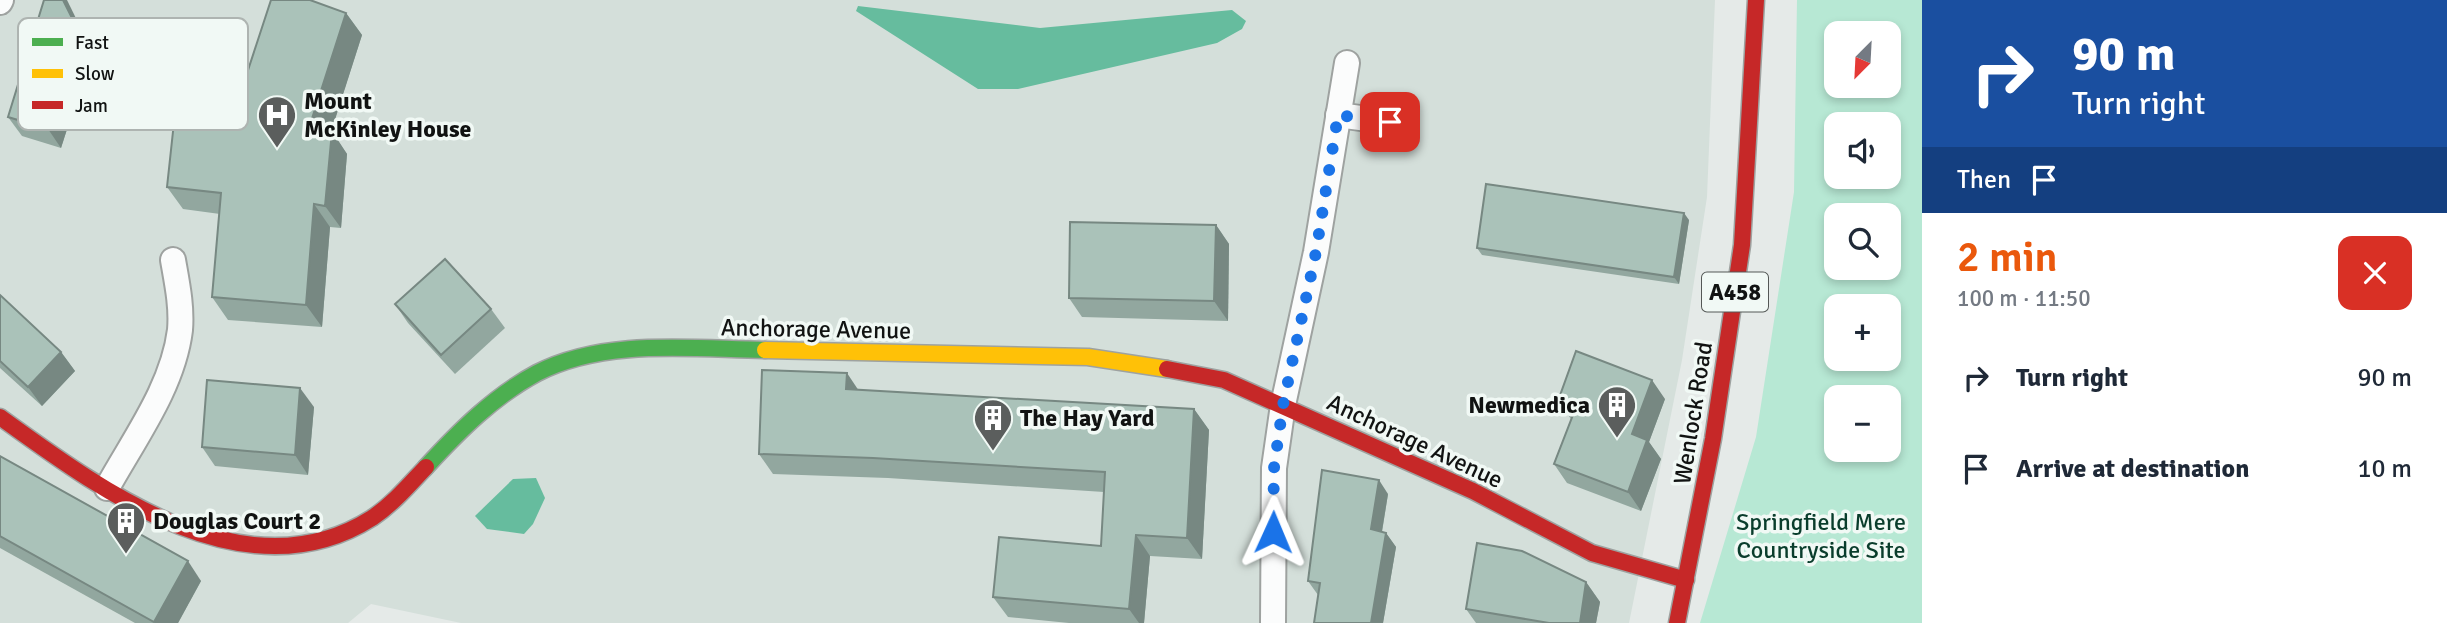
<!DOCTYPE html>
<html lang="en">
<head>
<meta charset="utf-8">
<style>
	:root { --surface:#fff; --page:#f6f6f7; --text:#1f2937; --muted:#747a83; --accent:#ea580c }
	body { margin:0; font-family:Signika,sans-serif; background:var(--page); color:var(--text); height:100vh; display:flex; flex-direction:column; font-size:26px; white-space:nowrap }
	* { box-sizing:border-box; margin:0 }
	p { font-size:23px; color:var(--muted) }
	.icon { flex:none; width:38px; height:38px; fill:none; stroke:currentColor; stroke-width:2; stroke-linecap:round; stroke-linejoin:round }
	.map { position:relative; flex:1; overflow:hidden }
	.panel { display:flex; flex-direction:column; background:var(--surface); width:525px }
	.panel>* { flex:none }
	.hud { background:#1a4fa0; color:#fff; overflow:hidden }
	.needle { width:46px; rotate:204deg }
	.fabs { position:absolute; left:1824px; top:21px; display:grid; gap:14px }
	.fabs a { display:grid; place-items:center; width:77px; height:77px; border-radius:14px; background:var(--surface); box-shadow:0 4px 10px #0003; font-size:35px }
	.pin { position:absolute; display:grid; place-items:center; width:60px; height:60px; color:#fff; margin:-30px; border-radius:14px; box-shadow:0 4px 10px #0006 }
	.me { position:absolute; width:77px; margin:-38px; rotate:1deg; stroke-linejoin:round; filter:drop-shadow(0 0 5px #0008) }
	.turn { display:flex; align-items:center; gap:24px; height:147px; padding:0 35px; font-size:32px }
	.turn .icon { width:91px; height:91px; stroke-width:2.5 }
	.turn b { display:block; font-size:49px; line-height:60px }
	.then { display:flex; align-items:center; height:66px; padding:0 35px; background:#0003; gap:14px; font-size:26px }
	.round { display:grid; place-items:center; flex:none; width:74px; height:74px; border-radius:14px; background:var(--page) }
	.overview { display:flex; align-items:center; justify-content:space-between; height:119px; padding:0 35px }
	h1 { font-size:42px; font-weight:600; line-height:52px; color:var(--accent) }
	ul { padding:0; list-style:none }
	li { display:flex; align-items:center; gap:21px; height:91px; padding:0 35px }
	li div { flex:1 }
	li b { display:block; font-size:26px }
	li em { font-style:normal }
	main { display:flex; flex:1; min-height:0 }
	.map>svg:first-child { display:block }
	.built { fill:#d4dfda }
	.green { fill:#b7e8d4; fill-rule:evenodd }
	.water { fill:#66bc9e }
	.lines { fill:none; stroke-linecap:round; stroke-linejoin:round }
	.street-casing { stroke:#9ea2a0; stroke-width:28 }
	.fast-casing { stroke:#9ea2a0; stroke-width:19 }
	.slow-casing { stroke:#9ea2a0; stroke-width:19 }
	.jam-casing { stroke:#9ea2a0; stroke-width:19 }
	.street { stroke:#fbfcfc; stroke-width:24 }
	.fast { stroke:#4caf50; stroke-width:16 }
	.slow { stroke:#ffc107; stroke-width:16 }
	.jam { stroke:#c62828; stroke-width:16 }
	.wall { fill:#92a79f }
	.shaded-wall { fill:#778882 }
	.building { fill:#aac2b9; stroke:#778882; stroke-width:2 }
	.route { stroke:#1a73e8; stroke-width:12; stroke-dasharray:0 21.6 }
	.labels { text-anchor:middle; stroke-width:7; stroke-linejoin:round; paint-order:stroke }
	.shield { fill:#f1f9f5; stroke:#545856; stroke-width:2 }
	.shield-label { font-size:23px; font-weight:bold; fill:#111312 }
	.poi-label { font-size:24px; font-weight:bold; fill:#111312; stroke:#f1f9f5; text-anchor:start }
	.street-label { font-size:24px; fill:#111312; stroke:#f1f9f5 }
	.park-label { font-size:24px; fill:#0a3d2c; stroke:#f1f9f5 }
	.key { fill:#f1f9f5; stroke:#aeb4b1; stroke-width:2 }
	.key-label { font-size:19px; fill:#111312 }
</style>
</head>
<body>
<main>
<div class="map">
<svg width="1922" height="623" viewBox="0 0 1922 623">
	<rect width="100%" height="100%" fill="#e5eae8"/>
	<polygon class="built" points="0,0 1715,0 1707,197 1682,360 1629,623 461,623 371,604 348,623 0,623"/>
	<path class="green" d="M1797,0H1922V623H1700L1756,437L1794,192ZM1836,33H1888V86H1836ZM1836,124H1888V177H1836ZM1836,215H1888V268H1836ZM1836,306H1888V359H1836ZM1836,397H1888V450H1836Z"/>
	<g class="water">
		<polygon points="858,6 1040,28 1232,10 1246,21 1242,29 1217,43 1018,89 978,89 856,11"/>
		<polygon points="536,478 545,498 533,524 524,534 487,529 475,516 513,479"/>
	</g>
	<g class="lines">
		<g class="street-casing">
			<g id="street">
				<polyline points="0,2 1,0"/>
				<polyline points="1338,115 1390,122"/>
				<path d="M107,488C134,439 173,387 180,330C182,306 177,283 173,260"/>
				<polyline points="1273,623 1274,468 1283,405 1316,252 1347,63"/>
			</g>
		</g>
		<g class="fast-casing">
			<path id="fast" d="M426,467C459,431 494,396 537,373C605,338 691,349 765,350"/>
		</g>
		<g class="slow-casing">
			<polyline id="slow" points="765,350 1088,357 1167,369"/>
		</g>
		<g class="jam-casing">
			<g id="jam">
				<polyline points="1167,369 1224,380 1473,491 1592,553 1686,580"/>
				<path d="M0,417C101,490 246,598 372,518C393,504 409,485 426,467"/>
				<polyline points="1677,623 1713,439 1742,245 1756,0"/>
			</g>
		</g>
		<use href="#street" class="street"/>
		<use href="#fast" class="fast"/>
		<use href="#slow" class="slow"/>
		<use href="#jam" class="jam"/>
	</g>
	<g class="wall">
		<polygon points="346,13 362,35 331,131 347,154 341,228 330,227 322,327 228,320 212,297 220,214 183,209 167,187 232,119"/>
		<polygon points="92,51 61,148 22,136 8,117"/>
		<polygon points="1689,220 1679,284 1482,255 1477,248"/>
		<polygon points="1216,225 1229,244 1228,321 1082,317 1069,298"/>
		<polygon points="0,295 61,352 75,371 42,406 0,368"/>
		<polygon points="395,304 491,309 505,328 455,374 408,323"/>
		<polygon points="858,390 1194,409 1209,430 1202,559 1150,556 1144,623 1069,623 1008,617 993,597 1101,546 1104,492 888,478 773,474 759,454"/>
		<polygon points="1665,399 1649,442 1661,459 1641,511 1567,483 1554,464 1571,419 1558,401"/>
		<polygon points="314,407 308,475 215,466 202,447"/>
		<polygon points="0,456 201,581 178,623 135,623 0,548"/>
		<polygon points="1388,494 1382,532 1386,533 1396,547 1383,623 1314,623 1318,595 1308,581"/>
		<polygon points="1586,582 1600,602 1596,623 1476,623 1466,609"/>
	</g>
	<g class="shaded-wall">
		<polygon points="63,0 67,0 92,51 61,148 48,129"/>
		<polygon points="346,13 362,35 325,151 309,128"/>
		<polygon points="332,131 347,154 341,228 325,206"/>
		<polygon points="314,204 330,227 322,327 306,305"/>
		<polygon points="1684,213 1689,220 1679,284 1674,277"/>
		<polygon points="1216,225 1229,244 1228,321 1214,301"/>
		<polygon points="61,352 75,371 42,406 28,387"/>
		<polygon points="847,373 861,394 846,389"/>
		<polygon points="1652,380 1665,399 1649,442 1661,459 1641,511 1628,492 1632,434"/>
		<polygon points="300,388 314,407 308,475 295,455"/>
		<polygon points="1194,409 1209,430 1202,559 1187,538"/>
		<polygon points="1379,480 1388,494 1380,543 1371,529"/>
		<polygon points="1386,533 1396,547 1383,623 1371,623"/>
		<polygon points="1136,535 1150,556 1144,623 1139,623 1129,609"/>
		<polygon points="188,561 201,581 178,623 155,623 154,622"/>
		<polygon points="1586,582 1600,602 1596,623 1580,623"/>
	</g>
	<g class="building">
		<polygon points="44,0 63,0 79,32 48,129 8,117"/>
		<polygon points="271,0 310,0 346,13 309,128 332,131 325,206 314,204 306,305 212,297 221,193 167,187 175,113 232,119"/>
		<polygon points="1486,184 1684,213 1674,277 1477,248"/>
		<polygon points="1070,222 1216,225 1214,301 1069,298"/>
		<polygon points="445,259 491,309 441,355 395,304"/>
		<polygon points="0,295 61,352 28,387 0,361"/>
		<polygon points="1576,351 1652,380 1632,434 1647,440 1628,492 1554,464 1576,407 1558,401"/>
		<polygon points="762,370 847,373 846,389 1194,409 1187,538 1136,535 1129,609 993,597 999,537 1101,546 1105,472 873,458 759,454"/>
		<polygon points="207,380 300,388 295,455 202,447"/>
		<polygon points="0,456 188,561 154,622 0,536"/>
		<polygon points="1322,470 1379,480 1371,529 1386,533 1371,623 1314,623 1320,583 1308,581"/>
		<polygon points="1477,543 1522,551 1586,582 1580,623 1549,623 1466,609"/>
	</g>
	<g class="lines">
		<polyline class="route" points="1273,532 1274,468 1283,405 1316,252 1338,115 1390,122"/>
	</g>
	<defs>
		<g id="hospital-pin" transform="scale(2.0125)"><path d="M0 17L-7.5 6A9.5 9.5 0 1 1 7.5 6Z" fill="#5b5e5d" stroke="#f1f9f5"/><path d="M-5-5h3v3.5h4V-5h3V5h-3V1.5h-4V5h-3Z" fill="#fff"/></g>
		<g id="building-pin" transform="scale(2.0125)"><path d="M0 17L-7.5 6A9.5 9.5 0 1 1 7.5 6Z" fill="#5b5e5d" stroke="#f1f9f5"/><path d="M-4-6H4V6H1V3H-1V6H-4ZM-2.5-4.3h1.7v1.8h-1.7ZM.8-4.3h1.7v1.8H.8ZM-2.5-1h1.7V.8h-1.7ZM.8-1h1.7V.8H.8Z" fill="#fff"/></g>
	</defs>
	<g fill-rule="evenodd">
		<use href="#hospital-pin" x="277" y="115"/>
		<use href="#building-pin" x="1617" y="405"/>
		<use href="#building-pin" x="993" y="418"/>
		<use href="#building-pin" x="126" y="521"/>
	</g>
	<g class="labels">
		<rect class="shield" x="1702" y="272.5" width="66" height="39" rx="5"/>
		<g class="shield-label">
			<text x="1735" y="300">A458</text>
		</g>
		<g class="poi-label">
			<text x="304" y="109">Mount<tspan x="304" dy="28">McKinley House</tspan></text>
			<text x="1590" y="413" text-anchor="end">Newmedica</text>
			<text x="1020" y="426">The Hay Yard</text>
			<text x="153" y="529">Douglas Court 2</text>
		</g>
		<g class="street-label">
			<text transform="translate(816 329) rotate(1)" y="8">Anchorage Avenue</text>
			<text transform="translate(1693 413) rotate(-81)" y="8">Wenlock Road</text>
			<text transform="translate(1415 441) rotate(25)" y="8">Anchorage Avenue</text>
		</g>
		<g class="park-label">
			<text x="1821" y="530">Springfield Mere<tspan x="1821" dy="28">Countryside Site</tspan></text>
		</g>
	</g>
	<rect x="18" y="18" width="230" height="112" rx="10" class="key"/>
	<rect x="32" y="38" width="31" height="8" fill="#4caf50"/>
	<rect x="32" y="69" width="31" height="9" fill="#ffc107"/>
	<rect x="32" y="101" width="31" height="8" fill="#c62828"/>
	<g class="key-label">
		<text x="75" y="49">Fast</text>
		<text x="75" y="80">Slow</text>
		<text x="75" y="112">Jam</text>
	</g>
</svg>
<div class="fabs">
<a><svg class="needle" viewBox="-14 -14 28 28"><path d="M0-13l5 13h-10z" fill="#e53935"/><path d="M0 13l5-13h-10z" fill="#747a83"/></svg></a>
<a><svg class="icon" aria-label="sound" viewBox="0 0 24 24"><path d="M4 9h4l5-4v14l-5-4H4zM17 9q2 3 0 6"/></svg></a>
<a><svg class="icon" aria-label="search" viewBox="0 0 24 24"><circle cx="10" cy="10" r="6"/><path d="M15 15l6 6"/></svg></a>
<a>+</a>
<a>−</a>
</div>
<div class="pin" style="left:1390px;top:122px;background:#d93025"><svg class="icon" aria-label="arrive" viewBox="0 0 24 24"><path d="M6 21V4h12l-3 4 3 4H6"/></svg></div>
<svg class="me" style="left:1273px;top:532px" viewBox="-20 -20 40 40"><path d="M0-17L14 15 0 8-14 15z" fill="#1a73e8" stroke="#fff" stroke-width="4"/></svg>
</div>
<section class="panel">
<div class="hud">
<div class="turn"><svg class="icon" aria-label="right" viewBox="0 0 24 24"><path d="M7 20v-9h11M14 6l5 5-5 5"/></svg><div><b>90 m</b>Turn right</div></div>
<div class="then">Then<svg class="icon" aria-label="arrive" viewBox="0 0 24 24"><path d="M6 21V4h12l-3 4 3 4H6"/></svg></div>
</div>
<div class="overview"><div><h1>2 min</h1><p>100 m · 11:50</p></div><a class="round" style="background:#d93025;color:#fff"><svg class="icon" aria-label="close" viewBox="0 0 24 24"><path d="M6 6l12 12M18 6L6 18"/></svg></a></div>
<ul>
<li><svg class="icon" aria-label="right" viewBox="0 0 24 24"><path d="M7 20v-9h11M14 6l5 5-5 5"/></svg><div><b>Turn right</b></div><em>90 m</em></li>
<li><svg class="icon" aria-label="arrive" viewBox="0 0 24 24"><path d="M6 21V4h12l-3 4 3 4H6"/></svg><div><b>Arrive at destination</b></div><em>10 m</em></li>
</ul>
</section>
</main>
</body>
</html>
